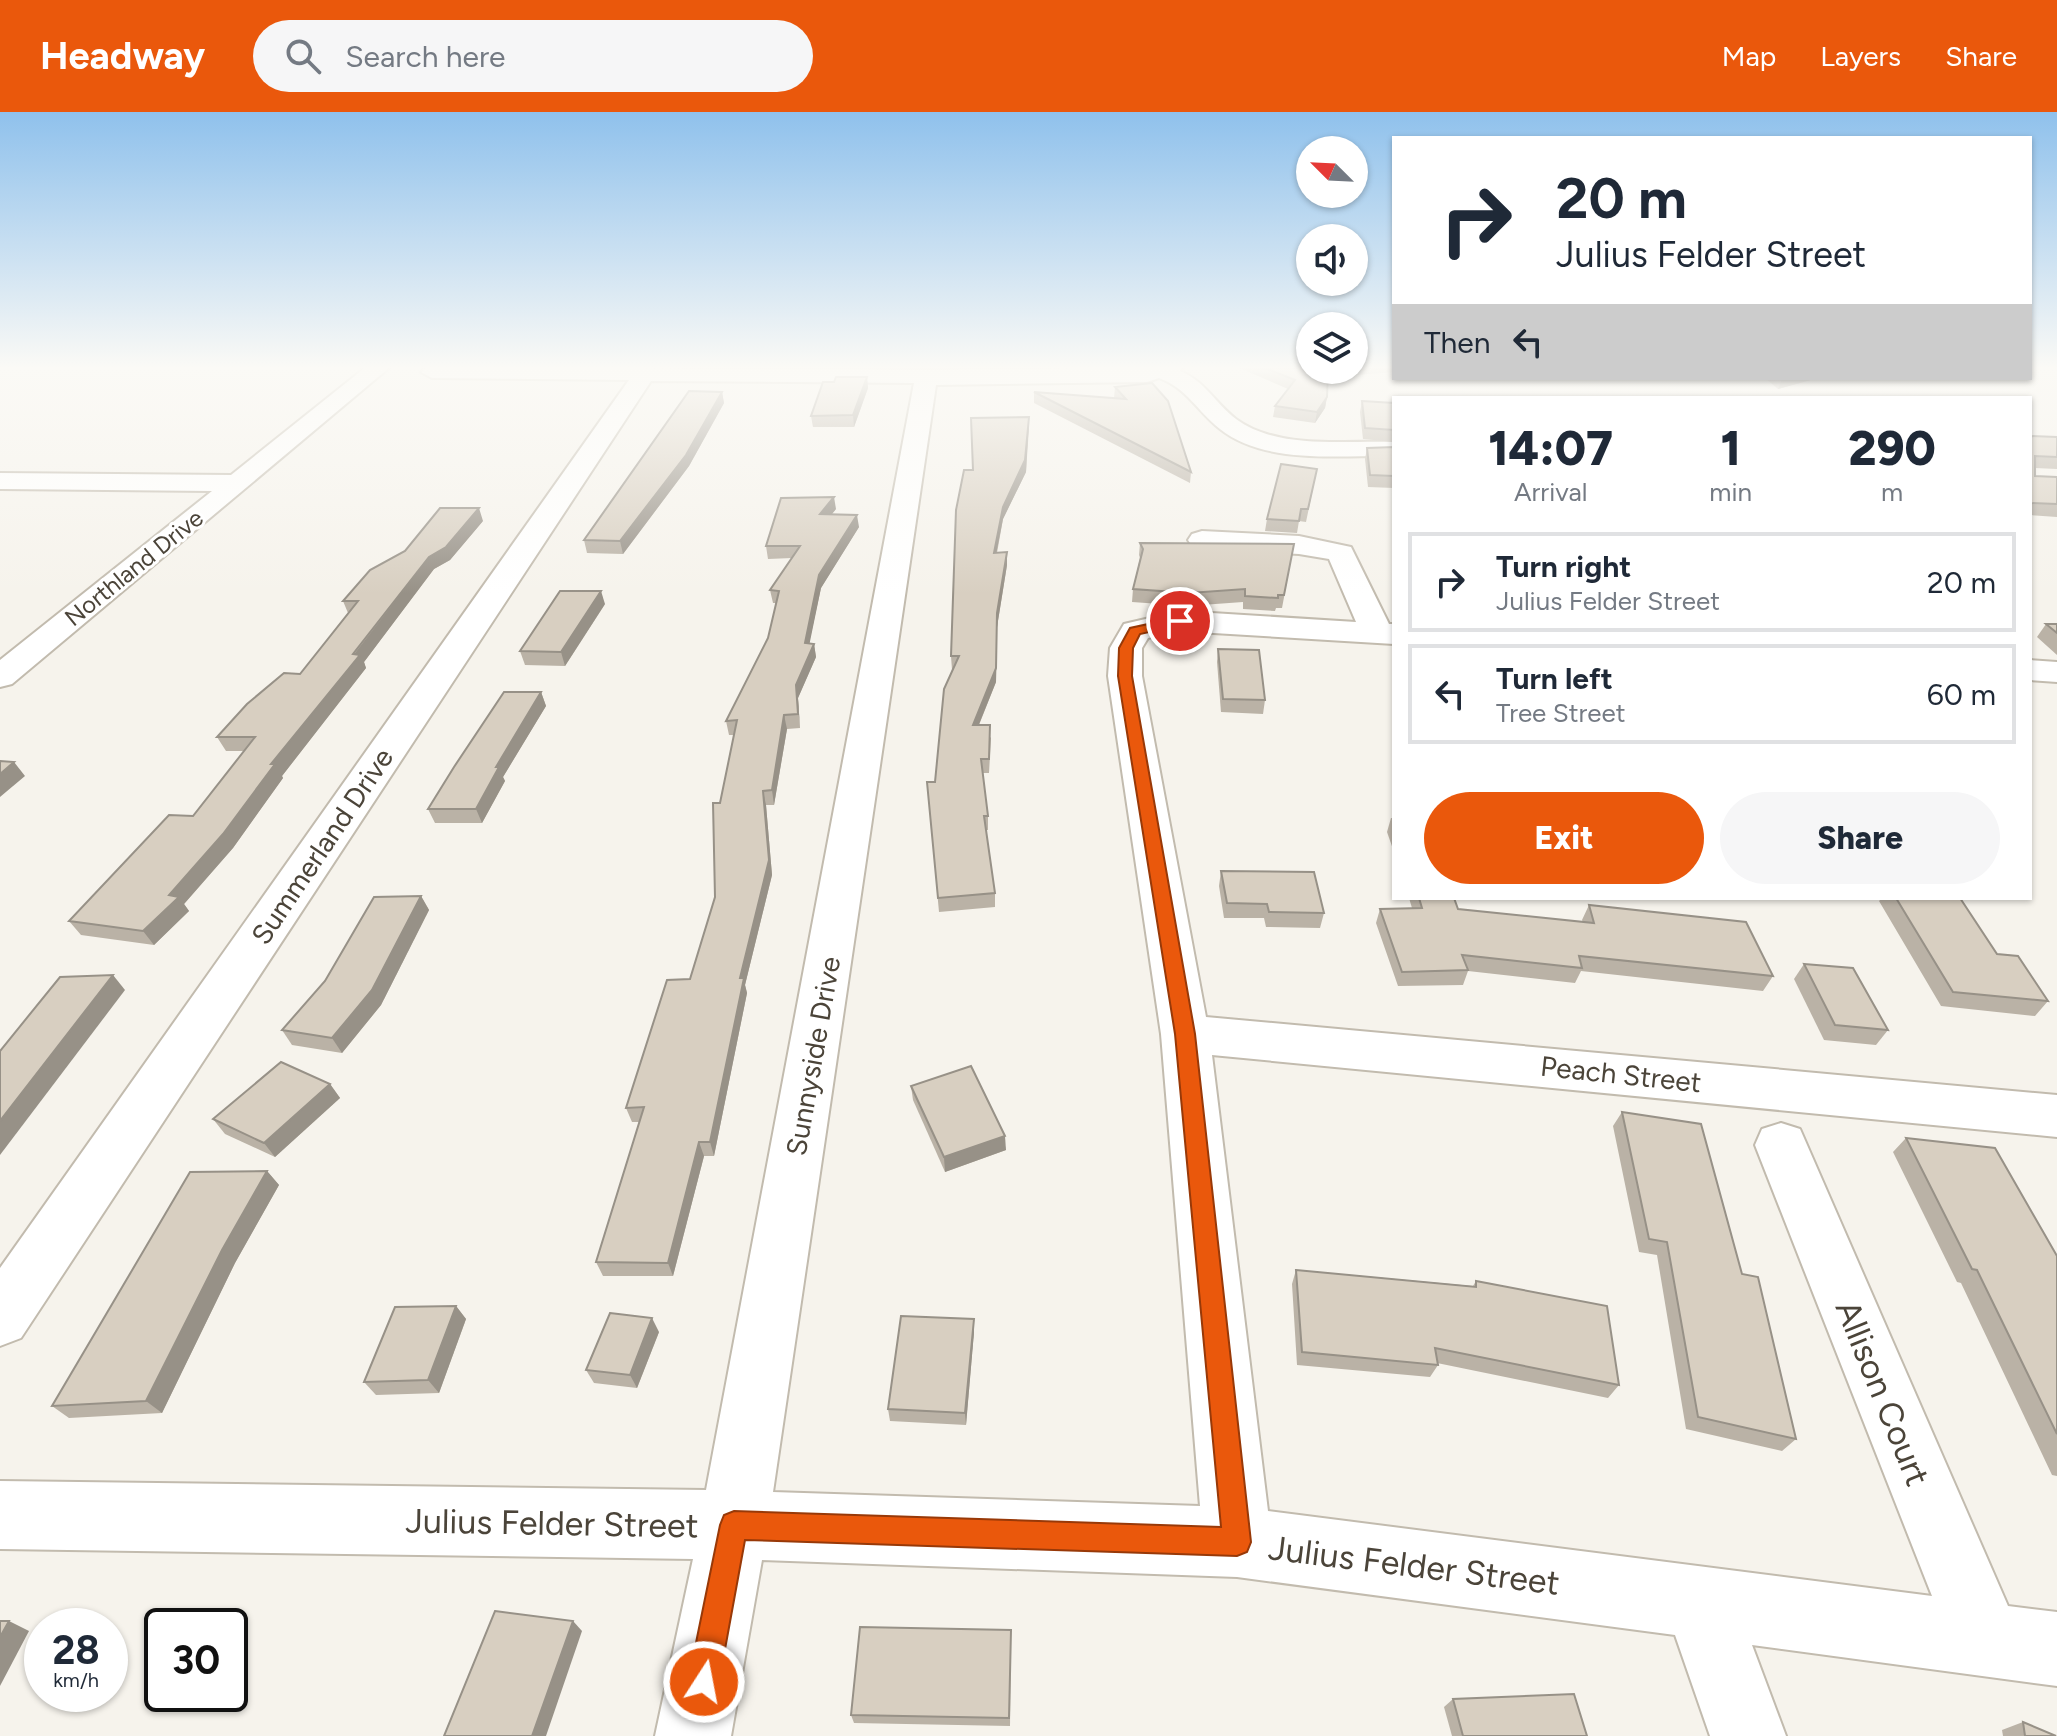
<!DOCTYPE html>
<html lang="en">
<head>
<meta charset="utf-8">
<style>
	:root { --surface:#fff; --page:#f6f6f7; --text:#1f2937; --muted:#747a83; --line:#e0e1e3; --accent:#ea580c }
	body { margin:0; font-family:Figtree,sans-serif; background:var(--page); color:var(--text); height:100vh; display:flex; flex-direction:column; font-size:30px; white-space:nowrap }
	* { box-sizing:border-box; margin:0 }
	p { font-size:26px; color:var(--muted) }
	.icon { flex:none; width:44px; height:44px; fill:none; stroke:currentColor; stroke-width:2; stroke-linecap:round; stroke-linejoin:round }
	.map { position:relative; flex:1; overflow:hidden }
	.side { position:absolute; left:1392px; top:284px; width:640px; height:504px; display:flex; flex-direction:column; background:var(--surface); border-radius:0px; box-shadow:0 2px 6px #0004 }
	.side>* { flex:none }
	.guide { position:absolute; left:1392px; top:24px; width:640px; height:244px; border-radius:0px; box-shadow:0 2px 6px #0004; background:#fff; color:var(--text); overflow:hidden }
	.needle { width:52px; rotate:294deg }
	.tools { position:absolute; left:1296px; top:24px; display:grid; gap:16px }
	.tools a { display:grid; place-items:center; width:72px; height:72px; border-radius:50%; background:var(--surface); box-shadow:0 2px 6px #0004; font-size:40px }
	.speed { position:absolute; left:24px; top:1496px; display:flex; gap:16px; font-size:40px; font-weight:700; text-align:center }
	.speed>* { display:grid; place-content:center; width:104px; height:104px; border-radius:50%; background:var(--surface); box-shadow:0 2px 6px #0004; line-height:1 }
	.speed small { font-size:20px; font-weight:400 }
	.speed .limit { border:4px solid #111; border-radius:12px; background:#fff; color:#111 }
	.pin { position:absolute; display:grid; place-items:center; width:68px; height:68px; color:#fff; margin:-34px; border:4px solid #fff; border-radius:50%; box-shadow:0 2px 8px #0007 }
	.me { position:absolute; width:88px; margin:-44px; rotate:11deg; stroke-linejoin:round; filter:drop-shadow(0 0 6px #0008) }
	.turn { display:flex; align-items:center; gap:28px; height:168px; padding:0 32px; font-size:36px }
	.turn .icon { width:104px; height:104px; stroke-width:2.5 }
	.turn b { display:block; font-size:56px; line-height:68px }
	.then { display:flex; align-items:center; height:76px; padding:0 32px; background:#0003; gap:16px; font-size:30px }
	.eta { display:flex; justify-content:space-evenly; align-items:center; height:136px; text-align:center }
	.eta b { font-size:48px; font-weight:800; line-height:56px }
	.cta { display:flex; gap:16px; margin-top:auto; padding:16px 32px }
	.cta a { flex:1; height:92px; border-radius:48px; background:var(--accent); color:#fff; font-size:32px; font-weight:800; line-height:92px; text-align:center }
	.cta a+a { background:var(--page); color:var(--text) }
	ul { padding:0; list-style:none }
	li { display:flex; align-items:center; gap:24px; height:100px; margin:0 16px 12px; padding:0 16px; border:4px solid var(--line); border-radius:0px }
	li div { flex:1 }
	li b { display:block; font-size:30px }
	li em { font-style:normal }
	header { display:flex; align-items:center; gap:48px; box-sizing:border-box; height:112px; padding:0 40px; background:var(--accent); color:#fff }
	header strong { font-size:38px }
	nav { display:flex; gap:44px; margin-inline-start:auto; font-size:28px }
	.search { width:560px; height:72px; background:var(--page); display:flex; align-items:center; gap:20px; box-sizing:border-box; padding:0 28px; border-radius:44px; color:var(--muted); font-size:30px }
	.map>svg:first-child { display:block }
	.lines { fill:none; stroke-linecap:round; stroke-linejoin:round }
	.minor-casing { stroke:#c2bbae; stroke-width:4 }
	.minor { fill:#fff; fill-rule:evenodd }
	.wall { fill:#bab2a6 }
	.shaded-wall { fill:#979187 }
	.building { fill:#d8cfc1; stroke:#979187; stroke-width:2 }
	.route { fill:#ea580c; stroke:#983908; stroke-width:2 }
	.labels { text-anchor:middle; stroke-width:6; stroke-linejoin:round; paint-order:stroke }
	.far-street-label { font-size:24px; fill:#4b4439; stroke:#fff }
	.street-label { font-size:28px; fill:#4b4439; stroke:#fff }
	.near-street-label { font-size:34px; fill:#4b4439; stroke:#fff }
</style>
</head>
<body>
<header>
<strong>Headway</strong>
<div class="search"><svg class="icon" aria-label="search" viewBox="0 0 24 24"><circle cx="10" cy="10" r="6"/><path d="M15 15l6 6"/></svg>Search here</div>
<nav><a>Map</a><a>Layers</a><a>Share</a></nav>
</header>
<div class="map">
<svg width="2057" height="1624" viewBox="0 0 2057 1624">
	<rect width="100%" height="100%" fill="#f6f3ec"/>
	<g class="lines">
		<g class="minor-casing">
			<g id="minor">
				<polygon points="366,255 390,255 12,572 0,575 0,548 212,379 0,377 0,361 231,363"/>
				<path d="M426,255L931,258L1183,255L1180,259C1205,269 1215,291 1236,307C1278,338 1345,328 1394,330V344C1340,343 1265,353 1220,317C1197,299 1188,277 1159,266L1147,270L936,273L773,1380L1200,1394L1161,922L1108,564L1110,536L1124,512L1180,499L1356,510L1329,447L1299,442L1202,437L1192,434L1188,428L1192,422L1202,419L1299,424L1351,435L1389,512H1394V532L1180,519L1148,526L1142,536V564L1206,905L2057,983V1025L1212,943L1268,1399L1932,1484L1755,1033L1762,1017L1781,1011L1800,1017L1807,1033L2008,1494L2057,1500V1574L1752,1533L1786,1624H1710L1675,1523L1237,1465L762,1448L731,1624H655L693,1447L0,1437V1369L706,1378L914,271L651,269L21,1226L0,1234V1156L629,268L432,266L421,260Z"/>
				<polygon points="2030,548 2057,550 2057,570 2030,568"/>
			</g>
		</g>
		<use href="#minor" class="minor"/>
	</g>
	<g class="wall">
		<polygon points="1237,255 1310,255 1310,258 1352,258 1348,263 1328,264 1327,285 1325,296 1315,311 1273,305 1275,294 1288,277"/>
		<polygon points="1356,255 1394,255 1394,260 1356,263"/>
		<polygon points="867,265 868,276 854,315 813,315 811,304 834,270"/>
		<polygon points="1765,266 1818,266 1778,277"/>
		<polygon points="1115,275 1191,360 1190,371 1034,291 1034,280 1114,286"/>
		<polygon points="722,280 724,291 689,354 623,442 587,441 584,428"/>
		<polygon points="1362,289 1394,291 1394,330 1363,327 1360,300"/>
		<polygon points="1029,316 1026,360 1003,407 997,441 1007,440 1007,453 997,515 996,570 979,613 991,626 989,661 983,661 988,704 988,718 986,718 995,781 995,795 939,800 927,670 935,670 952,558 951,544 973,358"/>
		<polygon points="2030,324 2057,325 2057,357 2035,356 2035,364 2057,365 2057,405 2030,403"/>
		<polygon points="1394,335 1394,376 1368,375 1365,347 1367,336"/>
		<polygon points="1317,357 1306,410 1299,409 1297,421 1265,419 1267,407"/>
		<polygon points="836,397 832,402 859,415 821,476 809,531 814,532 816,545 798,586 800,616 787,617 774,693 766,693 772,763 745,873 747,881 714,1044 704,1044 673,1164 603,1164 596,1150 640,1010 632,1010 626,996 690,867 715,785 720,691 734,623 729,623 726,609 768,526 776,491 773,491 770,478 792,446 768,447 766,434"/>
		<polygon points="483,409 450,448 434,457 364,550 366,556 282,664 283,666 233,736 184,792 189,799 154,833 81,823 69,809 193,704 244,639 226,639 217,625 300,562 348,501 343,489"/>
		<polygon points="1140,431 1294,432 1282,496 1276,496 1275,499 1243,497 1243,490 1188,494 1132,490 1133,477 1140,446 1139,443"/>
		<polygon points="605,492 565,554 525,553 520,539"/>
		<polygon points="2046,512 2057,512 2057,543 2037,525"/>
		<polygon points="1218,537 1265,588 1263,602 1221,600 1217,550"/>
		<polygon points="541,580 546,594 503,665 505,669 482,711 435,711 428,697"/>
		<polygon points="1391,706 1394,706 1394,740 1387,720"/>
		<polygon points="1221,759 1324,801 1320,816 1266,815 1264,806 1224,806 1219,774"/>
		<polygon points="421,784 429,798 381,893 342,941 292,933 282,918"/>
		<polygon points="1409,786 1454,786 1458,797 1583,810 1582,808 1589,793 1773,864 1763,879 1581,859 1575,871 1468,859 1463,873 1398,874 1376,811 1380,797 1412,796"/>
		<polygon points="1882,786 1960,786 1997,842 2048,889 2035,904 1941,894 1879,789"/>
		<polygon points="1804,852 1888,918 1876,933 1824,928 1794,867"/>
		<polygon points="330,972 340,986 275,1045 225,1022 213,1007"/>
		<polygon points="911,974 1006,1038 945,1060 913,988"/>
		<polygon points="1622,1000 1742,1162 1796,1327 1782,1339 1686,1317 1657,1143 1639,1140 1613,1014"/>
		<polygon points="1906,1026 2057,1144 2057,1364 2052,1363 1961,1171 1957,1170 1893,1040"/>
		<polygon points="267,1059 279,1073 235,1151 162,1301 69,1306 52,1294"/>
		<polygon points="1296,1158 1473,1174 1476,1169 1619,1273 1608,1286 1437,1251 1438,1253 1430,1265 1297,1253 1292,1172"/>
		<polygon points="456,1194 466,1207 439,1281 376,1283 364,1270"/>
		<polygon points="974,1207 974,1220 966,1313 890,1309 888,1297"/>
		<polygon points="659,1220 637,1276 594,1271 586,1258"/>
		<polygon points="1011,1518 1010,1614 854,1611 851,1603"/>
		<polygon points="1453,1587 1587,1624 1452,1624 1444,1595"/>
		<polygon points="2023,1610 2056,1624 2003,1624 2002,1618"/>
	</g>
	<g class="shaded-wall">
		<polygon points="867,265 868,276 854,315 853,303"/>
		<polygon points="1785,266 1818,266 1778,277 1782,267"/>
		<polygon points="722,280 724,291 689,354 623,442 620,429"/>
		<polygon points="1327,285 1325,296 1315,311 1317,300"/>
		<polygon points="1029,305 1026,360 1003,407 994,453 994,441 1003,395"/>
		<polygon points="834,385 836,397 822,414 820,402"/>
		<polygon points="479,396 483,409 450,448 434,457 364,550 366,556 282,664 283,666 233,736 184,792 189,799 154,833 143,819 169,783 429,445"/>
		<polygon points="857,403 859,415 821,476 807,544 805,531 819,463"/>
		<polygon points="1007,440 1007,453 997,515 996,570 973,627 973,613 997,501"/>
		<polygon points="601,479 605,492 565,554 561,540"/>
		<polygon points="814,532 816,545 798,586 800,616 796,573"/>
		<polygon points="541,580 546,594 503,665 505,669 482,711 476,697 496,655"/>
		<polygon points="784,603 787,617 774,693 772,678"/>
		<polygon points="14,650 25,664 0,685 0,662"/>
		<polygon points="763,679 766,693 772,763 745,873 747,881 714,1044 710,1030 740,866"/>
		<polygon points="421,784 429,798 381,893 342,941 332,926"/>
		<polygon points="113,863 125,878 0,1043 0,1009"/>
		<polygon points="330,972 340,986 275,1045 264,1031"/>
		<polygon points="1005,1024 1006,1038 945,1060 944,1045"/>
		<polygon points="699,1030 704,1044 673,1164 668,1151"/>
		<polygon points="267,1059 279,1073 235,1151 162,1301 146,1289 222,1138"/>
		<polygon points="456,1194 466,1207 439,1281 428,1268"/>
		<polygon points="652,1206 659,1220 637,1276 630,1263"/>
		<polygon points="974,1207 974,1220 966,1313 965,1301"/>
		<polygon points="9,1509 29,1519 0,1574 0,1525"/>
		<polygon points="573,1509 582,1519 546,1624 532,1624"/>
	</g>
	<g class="building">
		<polygon points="1263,255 1310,255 1310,258 1328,258 1327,285 1317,300 1275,294 1295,268"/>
		<polygon points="836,265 867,265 853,303 811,304 823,270 834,270"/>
		<polygon points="1152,271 1168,289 1191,360 1034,280 1126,287 1115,275"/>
		<polygon points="689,279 722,280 686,343 620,429 584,428"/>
		<polygon points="1362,289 1394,291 1394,318 1365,316"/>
		<polygon points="1029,305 1025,348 1003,395 994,441 1007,440 997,501 996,556 973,613 990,613 989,647 981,647 988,704 984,704 995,781 938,786 927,670 935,670 944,577 959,544 951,544 956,398 964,358 973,358 971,306"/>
		<polygon points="2030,324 2057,325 2057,345 2035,344 2035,364 2057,365 2057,392 2030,391"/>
		<polygon points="1394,335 1394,364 1370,363 1367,336"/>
		<polygon points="1281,352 1317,357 1308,397 1301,397 1299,409 1267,407"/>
		<polygon points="834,385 820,402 857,403 819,463 805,531 814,532 796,573 798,602 784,603 772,678 763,679 769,748 740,866 744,866 710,1030 699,1030 668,1151 596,1150 644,995 626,996 667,868 690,867 715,785 713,691 720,691 737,608 726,609 768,526 779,479 770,478 800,434 766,434 781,386"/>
		<polygon points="440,396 479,396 446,435 429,445 353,542 360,543 271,652 275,652 223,722 169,783 179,785 143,819 69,809 169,703 193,704 255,625 217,625 247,592 284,561 300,562 358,489 343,489 370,458 405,439"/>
		<polygon points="1140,431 1294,432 1284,483 1278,483 1278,486 1245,484 1245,477 1189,481 1133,477 1143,437"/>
		<polygon points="560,479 601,479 561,540 520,539"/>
		<polygon points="2046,512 2057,512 2057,521"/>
		<polygon points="1218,537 1259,538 1265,588 1223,587"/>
		<polygon points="504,580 541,580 496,655 499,655 476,697 428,697 454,655"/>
		<polygon points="0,649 14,650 0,662"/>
		<polygon points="1221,759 1314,760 1324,801 1269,800 1267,792 1227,791"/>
		<polygon points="421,784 372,878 332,926 282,918 325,869 374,785"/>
		<polygon points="1419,786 1454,786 1458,797 1594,811 1589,793 1746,810 1773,864 1579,844 1582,856 1462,843 1468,858 1402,860 1380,797 1422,796"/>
		<polygon points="1896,786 1960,786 1997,842 2018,844 2048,889 1953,880"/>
		<polygon points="1804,852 1853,856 1888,918 1835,913"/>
		<polygon points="113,863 0,1009 0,939 60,865"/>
		<polygon points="281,950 330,972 264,1031 213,1007"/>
		<polygon points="971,954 1005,1024 944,1045 911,974"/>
		<polygon points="1622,1000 1701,1012 1742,1162 1758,1165 1796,1327 1698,1305 1667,1130 1649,1127"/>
		<polygon points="1906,1026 1995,1036 2057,1144 2057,1322 1977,1158 1972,1157"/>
		<polygon points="267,1059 222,1138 146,1289 52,1294 190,1060"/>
		<polygon points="1296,1158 1476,1175 1476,1169 1607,1194 1619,1273 1435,1236 1438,1253 1302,1240"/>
		<polygon points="456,1194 428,1268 364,1270 395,1195"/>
		<polygon points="610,1201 652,1206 630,1263 586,1258"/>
		<polygon points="901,1204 974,1207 965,1301 888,1297"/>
		<polygon points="495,1499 573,1509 532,1624 444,1624"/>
		<polygon points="0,1509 9,1509 0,1525"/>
		<polygon points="860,1515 1011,1518 1009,1606 851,1603"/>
		<polygon points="1574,1582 1587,1624 1463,1624 1453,1587"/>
		<polygon points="2023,1610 2056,1624 2025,1624"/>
	</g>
	<linearGradient id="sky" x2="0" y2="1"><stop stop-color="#8fc1ec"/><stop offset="0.53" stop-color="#fbfaf6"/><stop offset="1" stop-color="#fbfaf6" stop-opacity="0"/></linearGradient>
	<rect width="2057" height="482" fill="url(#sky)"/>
	<polygon class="route" points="1180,505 1185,507 1185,512 1140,522 1133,536 1132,564 1195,922 1251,1430 1247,1440 1237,1444 745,1428 719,1570 715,1581 704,1585 693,1581 688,1570 720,1413 724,1403 734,1399 1221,1415 1175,922 1118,564 1119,536 1130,516"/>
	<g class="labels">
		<g class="far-street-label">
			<text transform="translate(134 456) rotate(-39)" y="8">Northland Drive</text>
		</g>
		<g class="street-label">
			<text transform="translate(322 734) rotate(-56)" y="10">Summerland Drive</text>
			<text transform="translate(813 944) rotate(-80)" y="10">Sunnyside Drive</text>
			<text transform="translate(1621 962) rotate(6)" y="10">Peach Street</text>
		</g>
		<g class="near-street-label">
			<text transform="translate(1883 1281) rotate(68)" y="12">Allison Court</text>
			<text transform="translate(552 1411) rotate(1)" y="12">Julius Felder Street</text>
			<text transform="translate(1414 1453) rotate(7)" y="12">Julius Felder Street</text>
		</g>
	</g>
</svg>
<div class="tools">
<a><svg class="needle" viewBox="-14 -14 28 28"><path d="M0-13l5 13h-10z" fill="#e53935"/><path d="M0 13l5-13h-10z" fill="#747a83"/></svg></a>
<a><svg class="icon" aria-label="sound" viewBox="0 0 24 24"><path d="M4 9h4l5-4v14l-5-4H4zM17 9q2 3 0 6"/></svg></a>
<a><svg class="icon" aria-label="layers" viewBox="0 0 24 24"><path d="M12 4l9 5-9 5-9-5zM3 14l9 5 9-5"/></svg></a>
</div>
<div class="speed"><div>28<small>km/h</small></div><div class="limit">30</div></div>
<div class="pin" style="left:1180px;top:509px;background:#d93025"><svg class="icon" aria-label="arrive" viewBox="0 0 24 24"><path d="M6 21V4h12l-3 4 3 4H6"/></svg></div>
<svg class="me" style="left:704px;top:1570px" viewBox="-20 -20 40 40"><circle r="17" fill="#ea580c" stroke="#fff" stroke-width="3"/><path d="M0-11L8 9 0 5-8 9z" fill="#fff"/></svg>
<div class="guide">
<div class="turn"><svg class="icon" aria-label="right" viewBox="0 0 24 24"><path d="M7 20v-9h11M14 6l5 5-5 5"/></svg><div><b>20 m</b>Julius Felder Street</div></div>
<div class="then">Then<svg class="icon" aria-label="left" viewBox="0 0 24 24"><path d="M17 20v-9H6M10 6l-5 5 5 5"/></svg></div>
</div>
<section class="side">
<div class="eta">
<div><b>14:07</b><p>Arrival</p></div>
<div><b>1</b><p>min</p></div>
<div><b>290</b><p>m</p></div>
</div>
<ul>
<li><svg class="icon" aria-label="right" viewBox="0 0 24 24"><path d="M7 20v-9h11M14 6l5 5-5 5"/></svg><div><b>Turn right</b><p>Julius Felder Street</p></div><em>20 m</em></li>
<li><svg class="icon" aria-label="left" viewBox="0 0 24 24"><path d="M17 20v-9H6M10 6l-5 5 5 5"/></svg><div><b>Turn left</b><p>Tree Street</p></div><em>60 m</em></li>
</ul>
<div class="cta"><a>Exit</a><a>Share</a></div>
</section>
</div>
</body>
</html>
